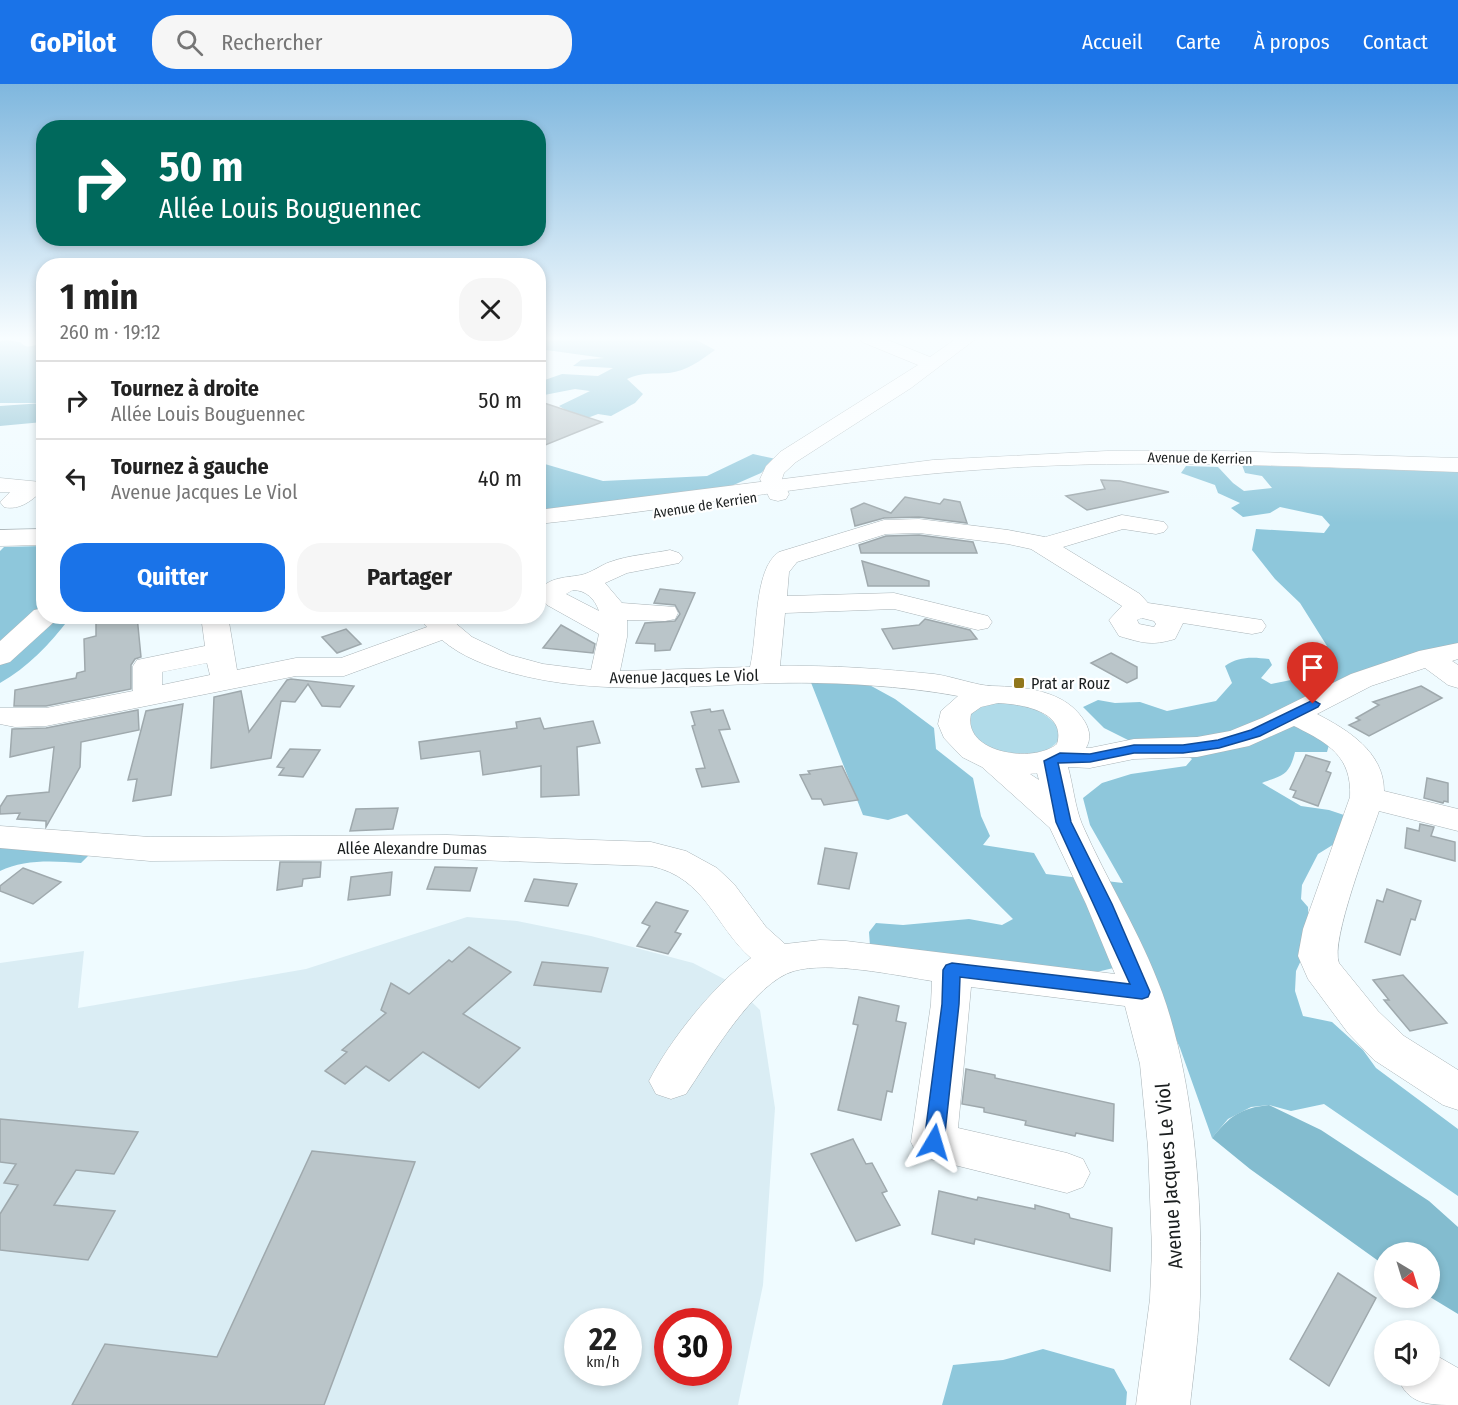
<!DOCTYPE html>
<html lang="fr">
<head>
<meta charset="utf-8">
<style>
	:root { --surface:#fff; --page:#f6f6f6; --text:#222; --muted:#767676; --line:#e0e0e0; --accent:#1a73e8 }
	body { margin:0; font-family:"Fira Sans Condensed",sans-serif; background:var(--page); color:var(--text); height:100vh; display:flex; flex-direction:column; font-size:22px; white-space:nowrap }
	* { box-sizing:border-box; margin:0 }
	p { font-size:20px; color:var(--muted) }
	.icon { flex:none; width:33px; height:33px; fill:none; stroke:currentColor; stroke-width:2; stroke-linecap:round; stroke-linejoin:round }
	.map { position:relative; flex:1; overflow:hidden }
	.side { position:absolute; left:36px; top:174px; width:510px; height:366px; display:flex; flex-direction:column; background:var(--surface); border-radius:24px; box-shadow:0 3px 9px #0003 }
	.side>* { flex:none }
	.guide { position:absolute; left:36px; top:36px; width:510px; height:126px; border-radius:24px; box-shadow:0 3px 9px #0003; background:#00695c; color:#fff; overflow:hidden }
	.needle { width:39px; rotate:142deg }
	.buttons { position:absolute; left:1374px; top:1158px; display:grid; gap:12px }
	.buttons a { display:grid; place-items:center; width:66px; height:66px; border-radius:50%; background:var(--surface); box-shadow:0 3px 9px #0003; font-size:30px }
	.speed { position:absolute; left:564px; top:1224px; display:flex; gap:12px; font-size:30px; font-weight:700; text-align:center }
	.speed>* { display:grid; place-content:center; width:78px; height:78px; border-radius:50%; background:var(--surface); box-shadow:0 3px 9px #0003; line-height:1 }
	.speed small { font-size:15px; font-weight:400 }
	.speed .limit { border:9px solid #d22; background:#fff; color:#111 }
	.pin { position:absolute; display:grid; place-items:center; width:51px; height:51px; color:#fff; margin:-62px -26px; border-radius:50% 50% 50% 0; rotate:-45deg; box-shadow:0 0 6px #0007 }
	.pin .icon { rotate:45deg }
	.me { position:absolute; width:66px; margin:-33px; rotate:7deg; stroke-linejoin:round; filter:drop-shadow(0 0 4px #0008) }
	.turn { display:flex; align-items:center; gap:21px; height:126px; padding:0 24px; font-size:27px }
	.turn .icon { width:78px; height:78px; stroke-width:2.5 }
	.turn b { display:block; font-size:42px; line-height:51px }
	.round { display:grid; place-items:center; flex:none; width:63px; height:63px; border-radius:24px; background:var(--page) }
	.headline { display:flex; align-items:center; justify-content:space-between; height:102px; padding:0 24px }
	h1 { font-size:36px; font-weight:700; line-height:45px }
	.primary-button { display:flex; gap:12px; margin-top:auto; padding:12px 24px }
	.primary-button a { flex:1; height:69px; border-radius:24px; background:var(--accent); color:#fff; font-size:24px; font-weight:700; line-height:69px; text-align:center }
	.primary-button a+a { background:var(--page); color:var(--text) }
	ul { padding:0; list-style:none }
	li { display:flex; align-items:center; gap:18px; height:78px; padding:0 24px; border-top:2px solid var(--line) }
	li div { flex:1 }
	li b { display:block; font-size:22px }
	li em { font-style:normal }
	header { display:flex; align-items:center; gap:36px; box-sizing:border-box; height:84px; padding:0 30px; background:var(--accent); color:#fff }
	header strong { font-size:28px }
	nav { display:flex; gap:33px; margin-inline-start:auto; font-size:21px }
	.search { width:420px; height:54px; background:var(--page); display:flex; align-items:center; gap:15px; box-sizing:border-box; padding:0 21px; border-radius:24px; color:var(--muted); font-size:22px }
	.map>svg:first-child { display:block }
	.built { fill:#daedf4; fill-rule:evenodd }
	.green { fill:#b0dbe9 }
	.forest { fill:#8ec7db }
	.water { fill:#83bccf }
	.building { fill:#bac5c9; stroke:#9fa9ad; stroke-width:1.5 }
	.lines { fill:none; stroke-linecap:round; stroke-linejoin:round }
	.minor-casing { stroke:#a9b3b7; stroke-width:1 }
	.major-casing { stroke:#a9b3b7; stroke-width:1 }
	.minor { fill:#fff; fill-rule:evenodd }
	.major { fill:#fff; fill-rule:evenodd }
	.route { fill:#1a73e8; stroke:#114b97; stroke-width:1.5 }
	.poi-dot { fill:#90771c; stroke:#fff; stroke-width:2 }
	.labels { text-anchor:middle; stroke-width:4.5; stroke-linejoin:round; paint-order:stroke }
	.far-street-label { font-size:14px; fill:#1a1e1f; stroke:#fff }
	.street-label { font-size:16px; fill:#1a1e1f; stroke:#fff }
	.poi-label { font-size:16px; fill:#1a1e1f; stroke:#fff; text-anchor:start }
	.near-street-label { font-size:20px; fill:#1a1e1f; stroke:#fff }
</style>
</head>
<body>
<header>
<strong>GoPilot</strong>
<div class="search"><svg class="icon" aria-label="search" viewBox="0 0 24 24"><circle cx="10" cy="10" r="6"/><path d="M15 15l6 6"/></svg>Rechercher</div>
<nav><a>Accueil</a><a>Carte</a><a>À propos</a><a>Contact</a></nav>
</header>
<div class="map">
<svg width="1458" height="1321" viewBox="0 0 1458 1321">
	<rect width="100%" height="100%" fill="#effbff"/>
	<path class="built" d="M467,833L517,837L591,852L693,879L732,899L760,926L775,1024L763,1201L738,1321H0V879L84,867L78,924L306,885ZM578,1238H628V1288H578ZM668,1238H718V1288H668Z"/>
	<path class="green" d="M992,618C1019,618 1042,623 1059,644L1058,657C1045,673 1013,676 995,666C986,662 978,656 970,651L969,631L974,626Z"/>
	<g class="forest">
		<path d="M539,254H693L715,266C701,276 687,287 669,289C653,290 642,288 627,295L643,310L635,319L611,332L598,330L582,336L559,322L590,307L575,305L539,312V298L562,290L598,292L613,284L573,282L581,276L604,274L539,265Z"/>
		<path d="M6,256L20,258C27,266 33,261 43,259V319H0V257Z"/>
		<polygon points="753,370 776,375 761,389 729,403 539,431 538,378 603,397 707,392"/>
		<path d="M1242,381L1458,388V563L1279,631L1329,661L1327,668H1295C1289,692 1283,691 1262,699L1301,722L1329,726L1347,732L1339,757L1318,770L1302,801L1301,815L1308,823L1309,844L1304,870L1296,887L1295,907L1303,932L1332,938L1363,966L1376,984L1458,1045V1112L1324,1020L1291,1027L1269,1021L1251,1023L1228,1035L1212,1054L1180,964L1161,921L1122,882L1067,895L870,862L869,848L876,839L903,841L969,835L1002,841L1013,835L907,730L888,736L863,731L810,596L864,598L895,615L934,644L936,665L973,694L981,732L990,752L983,761L1034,769L1046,790L1123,799L1090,741L1083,714L1102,699L1131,690L1186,682L1192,675L1168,659L1130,657L1104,644L1083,623L1098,616L1115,619L1140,618L1167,627L1216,617L1232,599L1225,582C1239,572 1253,573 1269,575L1272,581L1261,594L1271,600L1296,595L1316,579L1313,564L1327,562L1300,519L1275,495L1252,466L1256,445L1324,449L1330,441L1322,432L1280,423L1270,429L1243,433L1231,424L1240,419L1218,409L1215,401L1181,389L1186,382L1218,383L1233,399L1244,407L1272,404L1262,392L1245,389Z"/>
		<path d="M43,462L44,532L84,533L72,536L69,535C49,561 28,583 0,599V467L4,463Z"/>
		<path d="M0,760L88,772L81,779C54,777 24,775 0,787Z"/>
		<polygon points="1043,1265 1114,1285 1127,1308 1126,1321 942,1321 953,1281 1003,1276"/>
	</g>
	<g class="water">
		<polygon points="43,319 43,338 0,342 0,322"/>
		<path d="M1269,1021L1321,1046L1429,1117L1458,1143V1230L1430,1213V1168H1384V1181L1250,1085L1212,1054C1229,1033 1240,1024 1269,1021Z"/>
	</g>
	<g class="building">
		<polygon points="538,317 602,338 538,364"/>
		<polygon points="1101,396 1120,397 1169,408 1087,426 1066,412 1105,405"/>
		<polygon points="905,413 940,420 944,415 960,418 967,439 919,433 884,434 855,442 851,425 864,419 891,429"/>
		<polygon points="919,451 973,458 977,469 861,469 859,461 886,452"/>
		<polygon points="862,477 929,497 929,502 868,502"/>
		<polygon points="660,505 695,509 670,566 655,567 655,560 636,559 645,539 675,537 680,530 675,521 654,519"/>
		<polygon points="107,532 137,532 141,573 135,575 131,581 131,605 46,622 14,622 15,606 76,594 77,589 85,587 84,555 96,552 96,535"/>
		<polygon points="925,535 970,546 977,555 893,565 882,545 919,541"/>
		<polygon points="561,541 595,560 593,569 543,564"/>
		<polygon points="346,545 361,560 337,569 322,553"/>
		<polygon points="1111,569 1137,583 1137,594 1127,599 1091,579"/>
		<polygon points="291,595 354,602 340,623 322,622 308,600 295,618 281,617 271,674 211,684 214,613 241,607 249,648 287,596"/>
		<polygon points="1421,602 1442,614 1369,652 1349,641 1360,636 1356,634 1379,621 1373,618"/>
		<polygon points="183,620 171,711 133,717 137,695 128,696 146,627"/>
		<polygon points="710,625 711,628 723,626 730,645 719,646 739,698 702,703 696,685 705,684 692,642 695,641 691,628"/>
		<polygon points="138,626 139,646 81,658 80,683 46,743 46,737 17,735 20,729 0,730 0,723 7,712 49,708 54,663 10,673 12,645 46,644"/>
		<polygon points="540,634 544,645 593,637 600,659 577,663 579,711 541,713 541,682 483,691 480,667 421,675 419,658 517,644 516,638"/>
		<polygon points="290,665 320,666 303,693 279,691 284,684 277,683"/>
		<polygon points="1306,671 1330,678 1326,687 1331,689 1318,722 1293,713 1296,707 1290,705"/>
		<polygon points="842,682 858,716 824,721 821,715 812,715 800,691 810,690 808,687"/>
		<polygon points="1427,694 1448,699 1448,718 1444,717 1443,719 1424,714"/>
		<polygon points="398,724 393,745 350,747 356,725"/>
		<polygon points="1420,740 1434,743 1431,752 1455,758 1455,777 1405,764 1407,744 1419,747"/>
		<polygon points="825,764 857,769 849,805 818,800"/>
		<polygon points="280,778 321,778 320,793 303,795 302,802 277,806"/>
		<polygon points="435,783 477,784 470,807 427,805"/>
		<polygon points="23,784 61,798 33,820 0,807 0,802"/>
		<polygon points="392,788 390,811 348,816 351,793"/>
		<polygon points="534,795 577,800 568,822 525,817"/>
		<polygon points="1387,805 1421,817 1415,836 1411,835 1400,871 1365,858 1377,816 1383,818"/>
		<polygon points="656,818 688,827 675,848 681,850 668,870 637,862 650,842 642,839"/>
		<polygon points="469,863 511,888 463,930 520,964 479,1004 423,968 389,997 366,982 345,1000 325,987 347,968 342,966 386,929 381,926 391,899 409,910 449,876 452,878"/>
		<polygon points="542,878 608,884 601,908 534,901"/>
		<polygon points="1403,891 1447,939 1410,947 1384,916 1389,916 1373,896"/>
		<polygon points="859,913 899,922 896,937 906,939 892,1008 887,1007 881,1036 838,1026 858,941 853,940"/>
		<polygon points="966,985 995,991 995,994 1114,1020 1113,1057 1076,1049 1075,1052 1025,1041 1026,1037 984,1028 984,1024 962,1020"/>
		<polygon points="0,1035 138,1048 114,1090 76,1086 54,1121 115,1127 88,1176 0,1166 0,1130 18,1101 4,1099 16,1080 0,1078"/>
		<polygon points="853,1055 866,1080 872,1079 887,1107 882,1109 900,1141 856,1157 811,1070"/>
		<polygon points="312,1067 415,1078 324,1321 72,1321 105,1260 217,1273"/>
		<polygon points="939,1107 977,1116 978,1113 1035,1125 1035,1121 1069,1130 1070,1134 1112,1144 1110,1187 975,1155 974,1160 932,1150"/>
		<polygon points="1338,1189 1376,1214 1329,1302 1290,1275"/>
	</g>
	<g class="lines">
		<g class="minor-casing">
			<g id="minor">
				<polygon points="859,254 883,254 930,273 957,254 977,254 911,304 796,378 784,389 782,395 789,410 786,415 778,417 770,415 760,395 766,382 780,368 918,281 862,258"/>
				<path d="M0,394L41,398L44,404C34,416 19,427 4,423L0,418L10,408H0Z"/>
				<path d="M1122,431L1164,438L1168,443L1164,448L1156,450L1123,445L1063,463L1140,510L1148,519L1262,536L1266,542L1262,548L1252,550L1183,539L1175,555C1151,562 1143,559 1119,552L1109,536L1122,522L1031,465L1008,460L919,449L886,450L797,478L789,488L787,512L894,509L988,532L992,538L988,544L978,546L894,525L785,529L780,582C831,581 883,585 934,590C951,592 978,602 992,602C1025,603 1066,606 1085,638C1090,647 1091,655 1086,664H1090L1134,655L1197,653L1230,647L1262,634L1351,590L1419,567L1458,559V575L1452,577L1458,581V604L1448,601L1425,584L1371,602L1317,630C1348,646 1384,668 1384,707L1458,725V747L1379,727C1370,754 1330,857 1339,879L1378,927L1404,952L1458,986V1026L1443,1021L1374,976L1348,949L1308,895L1298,872L1303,845L1350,713C1352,672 1328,659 1294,642L1249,662L1197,673L1134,675L1090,684L1068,683C1073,701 1075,723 1082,740C1107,797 1141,850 1162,908C1194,996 1203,1119 1200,1213C1199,1249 1194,1285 1190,1321H1136L1150,1215L1152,1165L1148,1063L1140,980L1125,922L971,903L958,1044L1067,1069L1083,1075L1090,1089L1083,1103L1067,1109L918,1072L911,1058L931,920L932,897C895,891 829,877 794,887C754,898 709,976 686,1010L671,1015L656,1010L649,997C670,956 713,902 751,874C714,841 706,794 651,782L447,775L150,777L0,764V742L150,753L447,751L651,758L686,767L717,784L734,800L766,843L785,860L820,856L846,857L1115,890L1086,820L1050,744L982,683L962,673L944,654L938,640L941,627L958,612C904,602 835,598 780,599C690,601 600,613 512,589C487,582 462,573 442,556L344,592H296L46,642L15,643L0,640V624H46L133,607V582L137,576L205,562L201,532H228L237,586L296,574H341L427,543L417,532H447L472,553L510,571L543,580L591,586L599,550L547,521L538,512C543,493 565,494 581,491C591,489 601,481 610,478C629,471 651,470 670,466L679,469L683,474L679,479L627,489L605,499L622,519L675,523L678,529L675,535L665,537L627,536V553L620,587L750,583C758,552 753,485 779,468L884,436L919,435L1008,446L1045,453ZM573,506C586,506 595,515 599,527L566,510ZM1142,534L1154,537L1156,540L1154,543L1139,540L1137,536ZM207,579L210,591L162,601V588ZM998,619C1021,620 1067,627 1057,660C1033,680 962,669 971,630L981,623ZM1037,689L1039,696L1030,690Z"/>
				<polygon points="44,524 44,532 57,532 54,538 10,578 0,581 0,557 34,526"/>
				<path d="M1430,1268L1458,1284V1321C1427,1321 1408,1321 1397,1292H1430Z"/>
			</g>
		</g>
		<g class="major-casing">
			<g id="major">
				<path d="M1107,367H1224L1458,374V388C1302,383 1145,374 990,385C838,395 689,424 538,440V426L933,376Z"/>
				<polygon points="44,445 44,461 0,462 0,446"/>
			</g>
		</g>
		<use href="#minor" class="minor"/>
		<use href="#major" class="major"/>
	</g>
	<linearGradient id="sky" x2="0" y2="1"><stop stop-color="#7fb7de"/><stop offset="0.58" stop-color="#f8fdff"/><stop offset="1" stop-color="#f8fdff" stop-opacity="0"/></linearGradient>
	<rect width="1458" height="439" fill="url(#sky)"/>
	<polygon class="route" points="1313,616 1320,620 1318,623 1260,652 1219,664 1183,669 1134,669 1090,678 1058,679 1071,738 1112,820 1150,908 1148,913 1142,915 960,893 959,920 944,1058 941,1064 934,1066 927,1064 924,1058 942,920 943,886 946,881 952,879 1130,900 1056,738 1044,677 1060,669 1090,670 1134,661 1183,661 1218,656 1251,646"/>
	<rect class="poi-dot" x="1013" y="593" width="12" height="12" rx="3"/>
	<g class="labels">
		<g class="far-street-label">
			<text transform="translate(1200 374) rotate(1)" y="5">Avenue de Kerrien</text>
			<text transform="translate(705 421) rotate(-9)" y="5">Avenue de Kerrien</text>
		</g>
		<g class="street-label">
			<text transform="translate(684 592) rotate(-1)" y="6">Avenue Jacques Le Viol</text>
			<text x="412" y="770">Allée Alexandre Dumas</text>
		</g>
		<g class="poi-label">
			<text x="1031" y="605">Prat ar Rouz</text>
		</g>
		<g class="near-street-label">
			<text transform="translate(1169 1092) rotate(-94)" y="7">Avenue Jacques Le Viol</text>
		</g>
	</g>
</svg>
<div class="buttons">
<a><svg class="needle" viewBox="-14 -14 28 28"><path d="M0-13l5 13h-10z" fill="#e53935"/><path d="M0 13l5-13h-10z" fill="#767676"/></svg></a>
<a><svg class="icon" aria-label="sound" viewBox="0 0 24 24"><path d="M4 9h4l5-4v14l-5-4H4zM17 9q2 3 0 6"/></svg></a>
</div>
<div class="speed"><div>22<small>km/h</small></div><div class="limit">30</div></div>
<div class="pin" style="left:1313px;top:620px;background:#d93025"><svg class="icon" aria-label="arrive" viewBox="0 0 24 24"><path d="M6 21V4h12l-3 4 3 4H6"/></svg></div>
<svg class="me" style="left:934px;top:1058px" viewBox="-20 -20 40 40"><path d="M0-17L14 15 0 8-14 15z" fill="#1a73e8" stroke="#fff" stroke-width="4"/></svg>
<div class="guide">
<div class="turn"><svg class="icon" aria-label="right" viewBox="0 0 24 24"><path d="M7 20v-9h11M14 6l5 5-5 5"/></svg><div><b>50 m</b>Allée Louis Bouguennec</div></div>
</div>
<section class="side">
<div class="headline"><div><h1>1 min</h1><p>260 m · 19:12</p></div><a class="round"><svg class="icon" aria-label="close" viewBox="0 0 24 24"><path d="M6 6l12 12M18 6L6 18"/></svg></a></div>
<ul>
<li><svg class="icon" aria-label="right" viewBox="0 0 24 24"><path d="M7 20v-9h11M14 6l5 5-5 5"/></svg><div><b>Tournez à droite</b><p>Allée Louis Bouguennec</p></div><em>50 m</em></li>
<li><svg class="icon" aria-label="left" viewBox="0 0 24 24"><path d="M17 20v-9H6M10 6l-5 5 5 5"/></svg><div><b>Tournez à gauche</b><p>Avenue Jacques Le Viol</p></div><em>40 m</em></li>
</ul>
<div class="primary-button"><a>Quitter</a><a>Partager</a></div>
</section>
</div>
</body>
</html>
